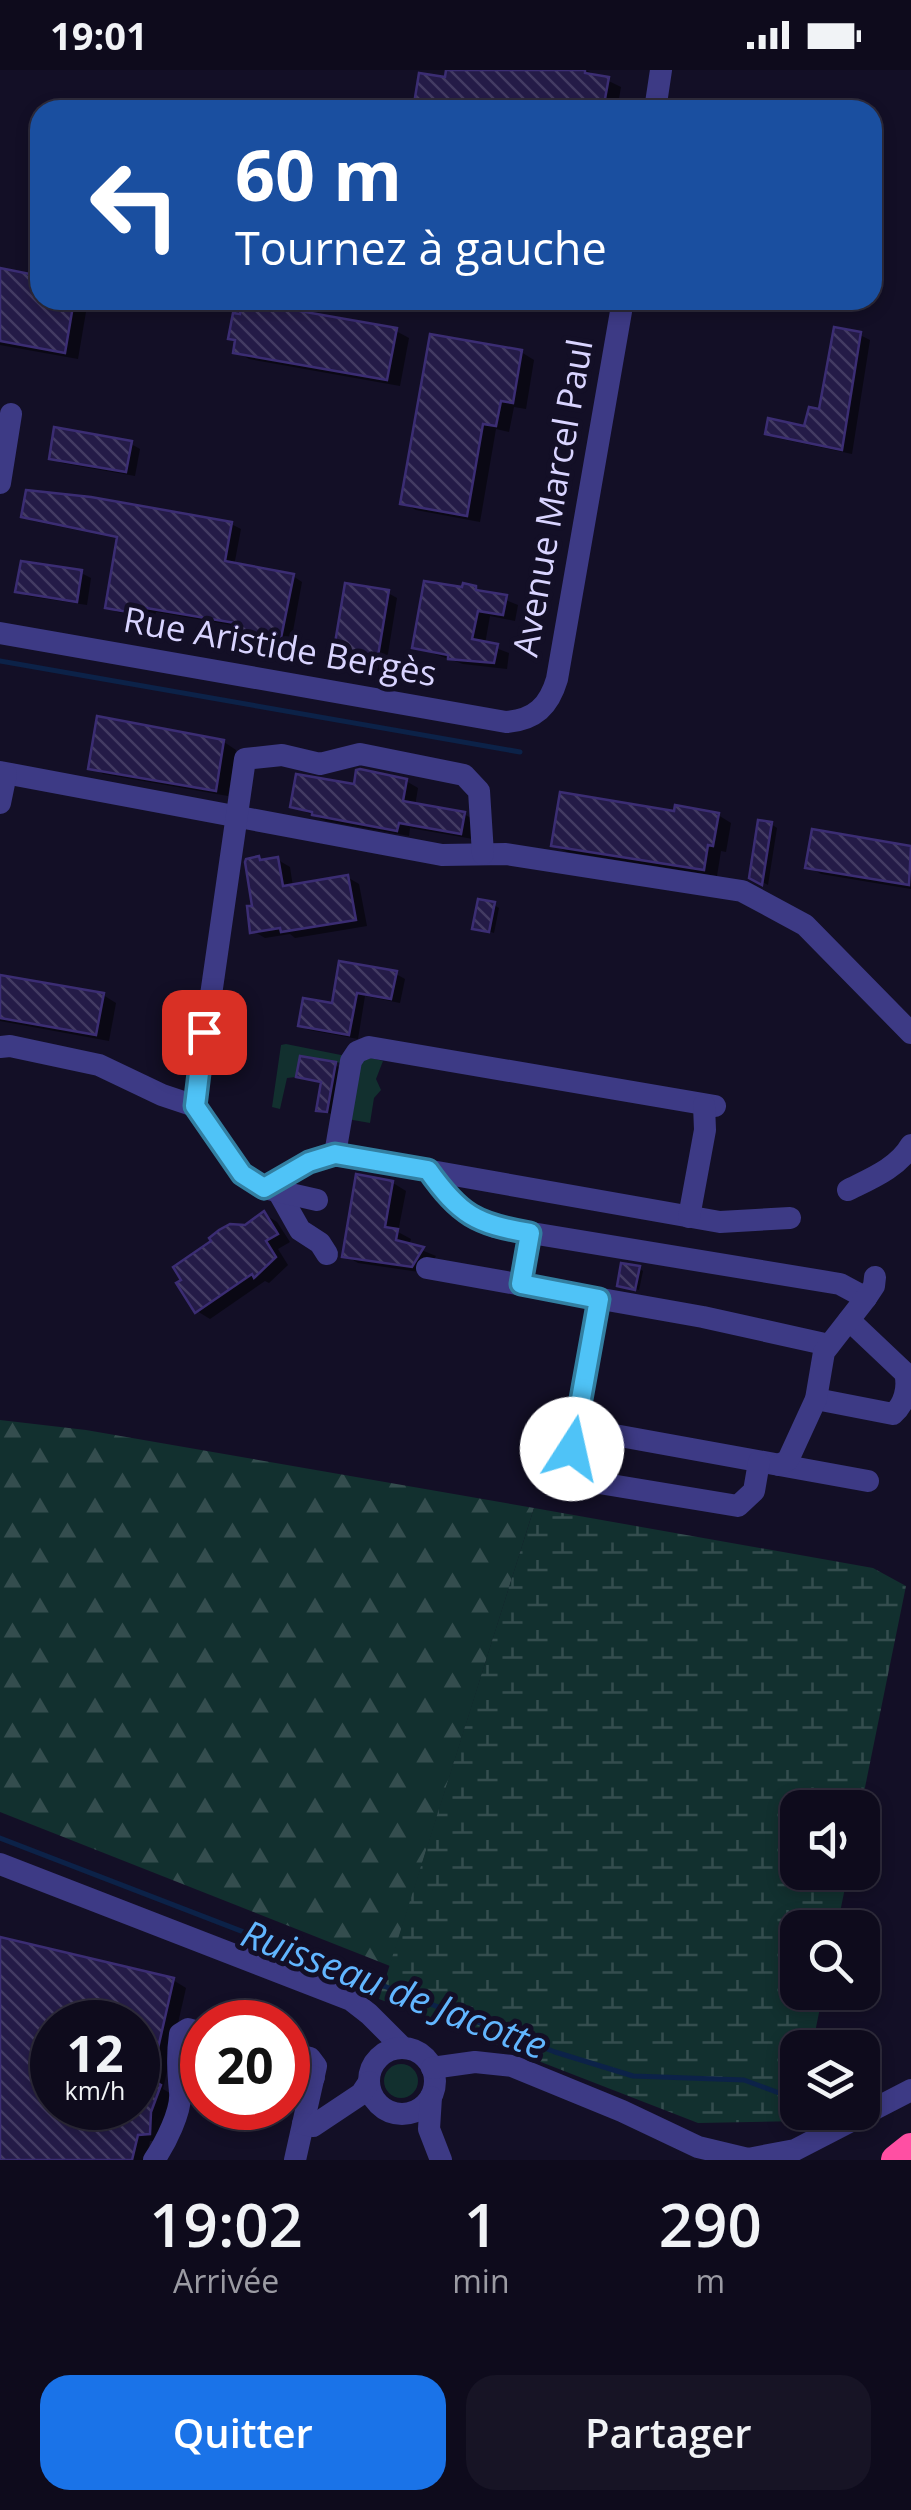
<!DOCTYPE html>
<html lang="fr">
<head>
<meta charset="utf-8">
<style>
	:root { --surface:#0e0b1c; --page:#171425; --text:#f1f3f6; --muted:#9b9ba3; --line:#2e2b3b; --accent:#1a73e8 }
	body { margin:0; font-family:"Open Sans",sans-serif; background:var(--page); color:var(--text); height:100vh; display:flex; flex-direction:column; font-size:38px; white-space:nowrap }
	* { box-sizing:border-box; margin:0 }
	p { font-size:32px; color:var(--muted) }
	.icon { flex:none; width:55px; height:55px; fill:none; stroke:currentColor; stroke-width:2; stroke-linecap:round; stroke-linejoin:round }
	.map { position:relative; height:2090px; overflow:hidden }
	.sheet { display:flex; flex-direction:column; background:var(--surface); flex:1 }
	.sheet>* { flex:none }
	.guide { position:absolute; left:30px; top:30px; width:852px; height:210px; border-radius:30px; box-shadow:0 5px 15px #0003,0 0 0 2px var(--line); background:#1a4fa0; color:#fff; overflow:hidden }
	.tools { position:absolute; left:780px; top:1720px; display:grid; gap:20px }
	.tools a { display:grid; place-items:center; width:100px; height:100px; border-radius:20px; background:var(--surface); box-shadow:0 5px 15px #0003,0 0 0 2px var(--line); font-size:50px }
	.speed { position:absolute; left:30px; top:1930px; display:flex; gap:20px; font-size:50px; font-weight:700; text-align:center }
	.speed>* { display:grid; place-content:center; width:130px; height:130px; border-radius:50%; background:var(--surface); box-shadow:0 5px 15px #0003,0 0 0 2px var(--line); line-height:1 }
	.speed small { font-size:25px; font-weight:400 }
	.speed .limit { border:15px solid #d22; background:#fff; color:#111 }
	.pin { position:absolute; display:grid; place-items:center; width:85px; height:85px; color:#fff; margin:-42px; border-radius:20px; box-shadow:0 5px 15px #0006 }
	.me { position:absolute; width:110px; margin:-55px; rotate:10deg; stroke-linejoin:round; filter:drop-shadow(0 0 8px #0008) }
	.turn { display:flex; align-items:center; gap:35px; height:210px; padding:0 40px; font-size:45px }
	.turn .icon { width:130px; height:130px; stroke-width:2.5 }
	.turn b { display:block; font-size:70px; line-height:85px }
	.eta { display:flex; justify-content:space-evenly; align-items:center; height:170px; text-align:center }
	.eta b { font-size:60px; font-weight:600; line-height:70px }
	.action { display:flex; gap:20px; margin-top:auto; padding:20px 40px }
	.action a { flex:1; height:115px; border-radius:30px; background:var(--accent); color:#fff; font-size:40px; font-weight:600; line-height:115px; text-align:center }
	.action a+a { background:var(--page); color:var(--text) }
	.status { display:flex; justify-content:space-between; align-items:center; height:70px; padding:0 50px; background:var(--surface); direction:ltr }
	.status svg { height:28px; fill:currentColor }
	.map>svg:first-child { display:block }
	.green { fill:#12302f }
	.forest { fill:url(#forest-firs) }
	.wetland { fill:url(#wetland-marsh) }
	.shadow { fill:#0007; fill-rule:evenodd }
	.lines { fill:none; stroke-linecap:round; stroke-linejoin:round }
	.stream { stroke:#0c2248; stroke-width:5 }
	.building { fill:url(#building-back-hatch); stroke:#3b2d73; stroke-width:2.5; fill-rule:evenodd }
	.minor { stroke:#3d3a85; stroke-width:22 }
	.highway { stroke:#ff4fa3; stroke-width:30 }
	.route-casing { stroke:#337fa1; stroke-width:25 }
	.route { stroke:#4fc3f7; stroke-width:18 }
	.labels { text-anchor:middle; stroke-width:10; stroke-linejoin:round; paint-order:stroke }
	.street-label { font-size:35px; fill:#d9d4ff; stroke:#130f26 }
	.water-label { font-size:38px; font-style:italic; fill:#62b6ff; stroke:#130f26 }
</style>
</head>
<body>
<div class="status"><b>19:01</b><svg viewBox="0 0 49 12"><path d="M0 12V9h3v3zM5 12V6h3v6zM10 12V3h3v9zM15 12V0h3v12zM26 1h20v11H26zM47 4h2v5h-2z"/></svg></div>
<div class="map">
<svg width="911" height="2090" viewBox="0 0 911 2090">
	<defs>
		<pattern id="forest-firs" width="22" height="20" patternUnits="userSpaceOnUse" patternTransform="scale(2.5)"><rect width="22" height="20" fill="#12302f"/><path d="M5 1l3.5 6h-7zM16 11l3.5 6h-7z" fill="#344d4e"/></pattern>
		<pattern id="wetland-marsh" width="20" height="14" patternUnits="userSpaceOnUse" patternTransform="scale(2.5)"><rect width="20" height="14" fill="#12302f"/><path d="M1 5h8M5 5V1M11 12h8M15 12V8" fill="none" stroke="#344d4e"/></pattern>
		<pattern id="building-back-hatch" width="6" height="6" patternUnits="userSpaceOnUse" patternTransform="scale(2.5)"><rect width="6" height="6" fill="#241b47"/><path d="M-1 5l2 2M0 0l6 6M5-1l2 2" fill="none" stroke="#433b63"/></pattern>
	</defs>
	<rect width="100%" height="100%" fill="#130f26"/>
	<g class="green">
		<polygon points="286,974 346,986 347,994 300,986 296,1007 287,1008 280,1039 272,1037 281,975"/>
		<polygon points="363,986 383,991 376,1009 381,1020 374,1028 370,1053 347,1049"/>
		<circle cx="401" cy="2011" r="17"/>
	</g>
	<polygon class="forest" points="0,1350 86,1360 534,1438 390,1896 0,1742"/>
	<polygon class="wetland" points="534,1438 873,1498 906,1516 861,1737 798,1738 798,1802 848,1803 837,1857 798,1858 798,1922 823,1923 812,1977 798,1978 798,2042 803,2043 802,2051 698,2053 379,1929"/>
	<g class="shadow">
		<polygon points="448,0 586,0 621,17 617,40 415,40 447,10"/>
		<polygon points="0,201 40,208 40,230 88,230 78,289 0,275"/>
		<polygon points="396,261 409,268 400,316 249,289 236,281"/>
		<polygon points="860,265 870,270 852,384 777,368 768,363 806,359 821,342"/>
		<polygon points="521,282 534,290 526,339 514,337 509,362 496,359 480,452 416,440 403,433"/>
		<polygon points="131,374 140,379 135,406 61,393 52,387"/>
		<polygon points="24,446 231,454 241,459 234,496 293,506 302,512 291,572 282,570 281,576 253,571 237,556 156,542 154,549 117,542 107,536 120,469 33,451"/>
		<polygon points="81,503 91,508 87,535 27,526 18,520"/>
		<polygon points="475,518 518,535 515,551 490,546 485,574 509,583 507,599 463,594 415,577 464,520"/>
		<polygon points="388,523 397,528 385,602 344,595 335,589"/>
		<polygon points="224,672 236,680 228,726 103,704 91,697"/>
		<polygon points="406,711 418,718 415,736 464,744 476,751 473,769 410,758 409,766 326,751 292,736 356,717"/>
		<polygon points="676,744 718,745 731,753 726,782 721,781 717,806 567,782 554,775"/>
		<polygon points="771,754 777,758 768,815 751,806"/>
		<polygon points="814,762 911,778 911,819 821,804 808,796"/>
		<polygon points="278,790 290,797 293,817 347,807 359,814 367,856 295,868 290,864 265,868 253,861 255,838"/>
		<polygon points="494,835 499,838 494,863 475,857"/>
		<polygon points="341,894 396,904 405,909 400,933 365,926 358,969 309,960 300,955 334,936"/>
		<polygon points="0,907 103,925 116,933 109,971 0,951"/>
		<polygon points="335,995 344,1000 336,1046 319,1039 324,1014 299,1005"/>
		<polygon points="393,1113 406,1121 398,1162 411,1169 409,1175 436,1186 426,1203 358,1193 345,1185"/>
		<polygon points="264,1144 277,1152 290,1172 278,1179 288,1195 269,1213 265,1211 210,1249 197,1241 246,1157"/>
		<polygon points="639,1198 643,1201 639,1220 620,1215"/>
		<path d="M0,1870L173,1910L186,1918L163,2019L173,2025L163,2070L150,2071L146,2090H0ZM52,1952H138V2038H52Z"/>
	</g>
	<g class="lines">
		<g class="stream">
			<polyline points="0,591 520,682"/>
			<polyline points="0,1768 555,1982 633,2006 744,2010 798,2030"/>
		</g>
	</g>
	<g class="building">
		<polygon points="446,0 585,0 585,3 609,7 603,40 413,40 419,3 445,7"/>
		<polygon points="0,198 40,206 40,230 74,230 65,283 0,271"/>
		<polygon points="242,231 397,258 387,310 233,283 235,270 228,269 233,243 240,244"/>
		<polygon points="834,257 861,262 842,380 765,364 768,348 804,356 809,337 819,339"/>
		<polygon points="430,264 522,280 513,333 501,331 496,356 483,354 467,446 400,434"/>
		<polygon points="54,357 132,371 126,402 49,389"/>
		<polygon points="26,420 91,427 232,452 225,491 294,504 281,568 273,566 272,572 241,566 242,560 234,559 235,553 146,538 145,545 105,538 117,467 21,447"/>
		<polygon points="21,491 82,500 77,532 15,522"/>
		<polygon points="424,511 462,517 463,513 476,516 476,520 507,525 503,545 478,541 472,569 498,574 494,593 448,589 448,585 412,578"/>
		<polygon points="345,513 389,520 376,598 332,591"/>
		<polygon points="97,646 224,670 216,721 88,699"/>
		<polygon points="360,699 407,709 403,731 465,742 461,764 399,753 397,761 312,745 312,742 290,737 296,704 354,714 356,700"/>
		<polygon points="560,722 674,741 675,735 719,743 713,776 708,775 704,800 551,776"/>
		<polygon points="758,750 772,752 762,815 749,808"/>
		<polygon points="812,759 911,776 909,815 805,798"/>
		<polygon points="259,786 260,790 278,787 283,816 348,805 356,850 281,862 280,858 250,863 247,836 252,836 245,792 246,789"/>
		<polygon points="478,829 495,832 489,862 472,859"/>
		<polygon points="339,891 397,901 391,929 357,923 349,965 298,956 303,928 332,933"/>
		<polygon points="0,905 104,923 96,965 0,948"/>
		<polygon points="300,986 336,992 327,1042 316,1041 321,1012 296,1007"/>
		<polygon points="356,1104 393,1111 385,1157 398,1159 396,1170 424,1177 412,1197 342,1187"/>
		<polygon points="264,1141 278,1164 266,1171 276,1187 254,1208 252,1204 195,1243 176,1213 181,1210 173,1197 211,1171 209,1168 219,1160 230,1154 245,1155"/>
		<polygon points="621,1193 640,1196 635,1220 617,1216"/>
		<path d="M0,1867L174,1908L151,2009L161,2015L151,2042L150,2064L138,2065L132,2090H0ZM52,1952H138V2038H52Z"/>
	</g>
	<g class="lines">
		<g class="minor">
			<polyline points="655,40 661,0"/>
			<polyline points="0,413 11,344"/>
			<path d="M0,563L506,652C535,650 549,636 557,609L623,230"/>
			<polyline points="0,702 442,785 506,784 742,821 805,855 911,963"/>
			<polyline points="0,733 6,704"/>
			<polyline points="0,977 10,976 99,995 162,1025 195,1036"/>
			<polyline points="335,1084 351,991 357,982 369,977 715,1036"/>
			<path d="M428,1100C447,1128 462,1145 495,1157L840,1214L866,1228"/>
			<polyline points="264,1118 309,1092 335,1084 720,1152 790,1148"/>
			<path d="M848,1120C870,1109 898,1098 911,1075"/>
			<polyline points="278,1121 300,1160 320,1173 327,1184"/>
			<polyline points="317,1130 264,1118 242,1105 195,1036 245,689 282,685 320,694 360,684 464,705 479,721 483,784"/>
			<polyline points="689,1147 705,1060 704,1035"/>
			<polyline points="427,1198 703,1247 829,1275"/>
			<polyline points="521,1215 530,1163"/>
			<path d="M816,1329L893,1344C904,1335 909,1318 905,1303L849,1250"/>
			<polyline points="576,1358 868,1411"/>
			<polyline points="572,1379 599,1229"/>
			<polyline points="779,1395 788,1390 816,1329 824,1282 866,1228 874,1216 875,1207"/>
			<polyline points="593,1412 738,1436 754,1421 759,1392"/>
			<polyline points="0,1794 351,1930 369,1944 403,1978"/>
			<circle cx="402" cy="2011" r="33"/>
			<polyline points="288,1983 310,1988 316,1996 295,2090"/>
			<polyline points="432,1998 475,1992 512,1996 622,2041 698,2077 748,2089 795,2080 911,2020"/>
			<polyline points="288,2001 314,2007"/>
			<polyline points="181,2024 202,2004"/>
			<polyline points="431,2027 429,2059 441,2090"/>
			<polyline points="303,2054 313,2056 361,2024 369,2012"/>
			<path d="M154,2090C165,2074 182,2041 180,2022C178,2001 177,1985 180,1964L188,1959L202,1963"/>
		</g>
		<polyline class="highway" points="896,2090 911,2078"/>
	</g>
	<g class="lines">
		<g class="route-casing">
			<path id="route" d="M204,962L195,1036L242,1104L264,1118L309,1092L335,1084L428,1100C460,1145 476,1154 530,1163L521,1214L599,1229L572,1379"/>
		</g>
		<use href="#route" class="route"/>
	</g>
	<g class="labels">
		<g class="street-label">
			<text transform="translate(553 428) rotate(-80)" y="12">Avenue Marcel Paul</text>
			<text transform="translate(280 577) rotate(10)" y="12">Rue Aristide Bergès</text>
		</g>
		<g class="water-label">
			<text transform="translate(394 1920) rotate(21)" y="13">Ruisseau de Jacotte</text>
		</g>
	</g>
</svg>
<div class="tools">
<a><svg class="icon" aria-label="sound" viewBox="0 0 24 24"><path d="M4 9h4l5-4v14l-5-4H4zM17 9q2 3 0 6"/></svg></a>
<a><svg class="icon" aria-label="search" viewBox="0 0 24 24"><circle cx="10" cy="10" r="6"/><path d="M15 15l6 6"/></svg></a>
<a><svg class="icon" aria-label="layers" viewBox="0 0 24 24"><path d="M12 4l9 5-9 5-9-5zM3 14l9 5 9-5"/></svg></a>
</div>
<div class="speed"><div>12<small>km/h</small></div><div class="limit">20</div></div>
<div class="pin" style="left:204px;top:962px;background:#d93025"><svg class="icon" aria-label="arrive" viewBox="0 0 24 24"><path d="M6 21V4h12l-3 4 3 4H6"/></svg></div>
<svg class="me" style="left:572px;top:1379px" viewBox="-20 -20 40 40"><circle r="19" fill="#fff"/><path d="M0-13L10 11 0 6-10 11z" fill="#4fc3f7"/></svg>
<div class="guide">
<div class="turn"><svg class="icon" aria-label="left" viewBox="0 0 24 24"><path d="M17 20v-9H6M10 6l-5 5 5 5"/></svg><div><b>60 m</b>Tournez à gauche</div></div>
</div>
</div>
<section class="sheet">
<div class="eta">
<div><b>19:02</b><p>Arrivée</p></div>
<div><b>1</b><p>min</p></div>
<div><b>290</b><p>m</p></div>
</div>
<div class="action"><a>Quitter</a><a>Partager</a></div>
</section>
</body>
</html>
